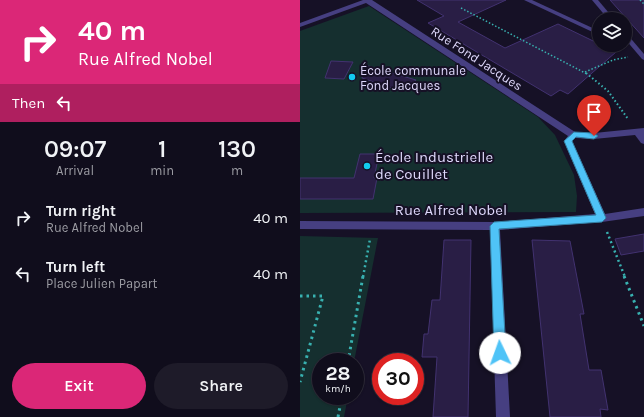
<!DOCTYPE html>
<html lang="en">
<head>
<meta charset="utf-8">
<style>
	:root { --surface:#100d1c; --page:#1e1b29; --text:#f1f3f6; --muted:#9c9ca3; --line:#302d3b; --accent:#db2777 }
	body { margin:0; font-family:Karla,sans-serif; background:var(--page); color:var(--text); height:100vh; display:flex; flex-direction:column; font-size:15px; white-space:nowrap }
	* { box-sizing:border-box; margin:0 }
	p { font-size:13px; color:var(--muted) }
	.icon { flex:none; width:22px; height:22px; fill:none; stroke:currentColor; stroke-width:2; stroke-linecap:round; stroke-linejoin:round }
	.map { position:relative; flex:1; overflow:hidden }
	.side { display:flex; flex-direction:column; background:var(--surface); width:300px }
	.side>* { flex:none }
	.top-card { background:#db2777; color:#fff; overflow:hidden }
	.buttons { position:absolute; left:292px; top:12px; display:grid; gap:8px }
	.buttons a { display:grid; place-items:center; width:40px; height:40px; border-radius:50%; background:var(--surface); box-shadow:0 1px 3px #0004,0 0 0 1px var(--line); font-size:20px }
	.speed { position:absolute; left:12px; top:353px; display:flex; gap:8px; font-size:20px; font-weight:700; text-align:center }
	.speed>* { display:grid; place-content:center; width:52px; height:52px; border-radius:50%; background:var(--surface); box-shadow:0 1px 3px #0004,0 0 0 1px var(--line); line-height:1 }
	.speed small { font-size:10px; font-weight:400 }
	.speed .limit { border:6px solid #d22; background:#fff; color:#111 }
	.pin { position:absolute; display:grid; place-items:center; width:34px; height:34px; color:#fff; margin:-41px -17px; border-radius:50% 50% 50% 0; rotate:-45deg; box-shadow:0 0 4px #0007 }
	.pin .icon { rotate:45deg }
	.me { position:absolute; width:44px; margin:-22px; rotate:357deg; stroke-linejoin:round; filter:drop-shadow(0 0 3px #0008) }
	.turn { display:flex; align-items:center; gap:14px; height:84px; padding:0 12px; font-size:18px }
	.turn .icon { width:52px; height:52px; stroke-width:2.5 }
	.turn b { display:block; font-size:28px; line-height:34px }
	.then { display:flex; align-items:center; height:38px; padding:0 12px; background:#0003; gap:8px; font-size:15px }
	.eta { display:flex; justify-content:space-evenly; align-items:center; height:68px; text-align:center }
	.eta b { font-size:24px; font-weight:600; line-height:28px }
	.button { display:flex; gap:8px; margin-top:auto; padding:8px 12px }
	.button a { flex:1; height:46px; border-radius:24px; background:var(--accent); color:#fff; font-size:16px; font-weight:600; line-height:46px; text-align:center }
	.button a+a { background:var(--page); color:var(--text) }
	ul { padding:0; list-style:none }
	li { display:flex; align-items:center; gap:12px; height:56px; padding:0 12px }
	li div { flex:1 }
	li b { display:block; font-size:15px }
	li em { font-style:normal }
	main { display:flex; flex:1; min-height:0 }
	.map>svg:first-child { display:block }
	.green { fill:#152f2f }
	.building { fill:#291e45; stroke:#423270 }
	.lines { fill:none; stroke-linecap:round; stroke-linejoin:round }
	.path-far3 { stroke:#38b1b0; stroke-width:1.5; stroke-dasharray:1.5 2; stroke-linecap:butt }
	.path-far2 { stroke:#38b1b0; stroke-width:2; stroke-dasharray:1.5 2.5; stroke-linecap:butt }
	.path-far1 { stroke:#38b1b0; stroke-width:2.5; stroke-dasharray:2 3; stroke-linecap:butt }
	.path { stroke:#38b1b0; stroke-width:3; stroke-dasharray:2.5 4; stroke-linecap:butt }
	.minor { fill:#463f81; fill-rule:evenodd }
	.route { fill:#4fc3f7; stroke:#337fa1 }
	.poi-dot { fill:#12ccef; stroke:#161126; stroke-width:1.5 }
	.labels { text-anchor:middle; stroke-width:4; stroke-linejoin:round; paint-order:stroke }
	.far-street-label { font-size:13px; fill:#dfd9fc; stroke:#161126 }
	.far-poi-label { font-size:13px; fill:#dfd9fc; stroke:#161126; text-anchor:start }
	.poi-label { font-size:15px; fill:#dfd9fc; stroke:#161126; text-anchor:start }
	.street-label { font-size:15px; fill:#dfd9fc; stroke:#161126 }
</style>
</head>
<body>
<main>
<section class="side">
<div class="top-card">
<div class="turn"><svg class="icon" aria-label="right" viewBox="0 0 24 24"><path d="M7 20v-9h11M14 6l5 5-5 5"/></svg><div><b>40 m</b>Rue Alfred Nobel</div></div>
<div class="then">Then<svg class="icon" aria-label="left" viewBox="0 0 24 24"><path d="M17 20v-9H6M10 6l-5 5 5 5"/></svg></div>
</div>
<div class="eta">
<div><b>09:07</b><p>Arrival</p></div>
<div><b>1</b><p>min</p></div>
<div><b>130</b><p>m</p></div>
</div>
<ul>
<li><svg class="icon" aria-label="right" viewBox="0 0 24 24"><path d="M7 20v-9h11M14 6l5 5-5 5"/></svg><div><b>Turn right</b><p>Rue Alfred Nobel</p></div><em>40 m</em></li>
<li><svg class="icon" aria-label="left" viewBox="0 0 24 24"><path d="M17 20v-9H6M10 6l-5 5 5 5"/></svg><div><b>Turn left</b><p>Place Julien Papart</p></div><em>40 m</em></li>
</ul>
<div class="button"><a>Exit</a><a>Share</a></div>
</section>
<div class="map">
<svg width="344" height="417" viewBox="0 0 344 417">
	<rect width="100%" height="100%" fill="#161126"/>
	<g class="green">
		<polygon points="69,6 238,117 255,135 274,175 277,196 276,212 0,213 0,31"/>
		<polygon points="0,236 78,238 54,362 21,362 21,396 48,396 44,417 0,417"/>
	</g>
	<g class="building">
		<polygon points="117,0 206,0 158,22 205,48 258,24 316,52 268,94 260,90 251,96 128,23 144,16"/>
		<polygon points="310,0 344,0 344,38"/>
		<polygon points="31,61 53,62 44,79 25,78"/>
		<polygon points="65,65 116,80 101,91 62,78"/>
		<polygon points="60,154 79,154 74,178 77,178 73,199 0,199 0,178 54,178"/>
		<polygon points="344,234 344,251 321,255 315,239"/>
		<polygon points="144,240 171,240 168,417 133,417 137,357 122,357 124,334 128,334 132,300 140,300"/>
		<polygon points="232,240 270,241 284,314 280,314 289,370 301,370 308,410 300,409 301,417 250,417"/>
	</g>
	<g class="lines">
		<g class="path-far3">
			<polyline points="340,0 344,4"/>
			<polyline points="161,8 287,74"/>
			<polyline points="285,72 313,60 328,57"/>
		</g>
		<polyline class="path-far2" points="286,73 308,91 328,119"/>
		<g class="path-far1">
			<polyline points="307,232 325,277"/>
			<polyline points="63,277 70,239"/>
		</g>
		<g class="path">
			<polyline points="324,276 344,326"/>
			<polyline points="0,296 23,296 0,382"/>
			<polyline points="48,362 63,276"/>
			<polyline points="38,417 42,396"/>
		</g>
		<g class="minor">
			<polygon points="63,0 72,0 275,132 294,133 344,128 344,144 341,143 335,135 294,139 275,138 272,141 305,214 344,208 344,216 302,222 200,230 210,417 196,417 190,230 0,229 0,221 195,222 295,214 264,141 268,136 66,3 0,27 0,23"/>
			<polygon points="224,0 232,0 299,31 299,35"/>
			<polygon points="292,0 298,0 314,19 308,19"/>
			<polygon points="325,33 327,34 344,54 344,60 342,59 325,39"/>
		</g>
	</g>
	<polygon class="route" points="274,132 294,133 298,136 294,139 276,137 272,141 306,218 302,222 199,229 206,353 204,357 200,359 196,357 194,353 190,226 194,222 296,215 264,141"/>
	<g class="poi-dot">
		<circle cx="52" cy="77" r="4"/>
		<circle cx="67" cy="166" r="4"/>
	</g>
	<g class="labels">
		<g class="far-street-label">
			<text transform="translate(177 58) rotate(33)" y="5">Rue Fond Jacques</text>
		</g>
		<g class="far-poi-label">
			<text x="60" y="75">École communale<tspan x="60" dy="15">Fond Jacques</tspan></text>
		</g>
		<g class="poi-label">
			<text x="75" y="162">École Industrielle<tspan x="75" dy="17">de Couillet</tspan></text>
		</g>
		<g class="street-label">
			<text x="151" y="215">Rue Alfred Nobel</text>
		</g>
	</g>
</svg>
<div class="buttons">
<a><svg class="icon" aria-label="layers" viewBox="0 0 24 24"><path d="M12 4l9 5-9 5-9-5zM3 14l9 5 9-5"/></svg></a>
</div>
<div class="speed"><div>28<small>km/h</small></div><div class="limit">30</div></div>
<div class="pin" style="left:294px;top:136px;background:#d93025"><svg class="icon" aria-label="arrive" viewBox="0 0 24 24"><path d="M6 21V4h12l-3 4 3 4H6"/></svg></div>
<svg class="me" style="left:200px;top:353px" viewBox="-20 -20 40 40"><circle r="19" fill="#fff"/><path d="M0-13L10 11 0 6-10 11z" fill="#4fc3f7"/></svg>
</div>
</main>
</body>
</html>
